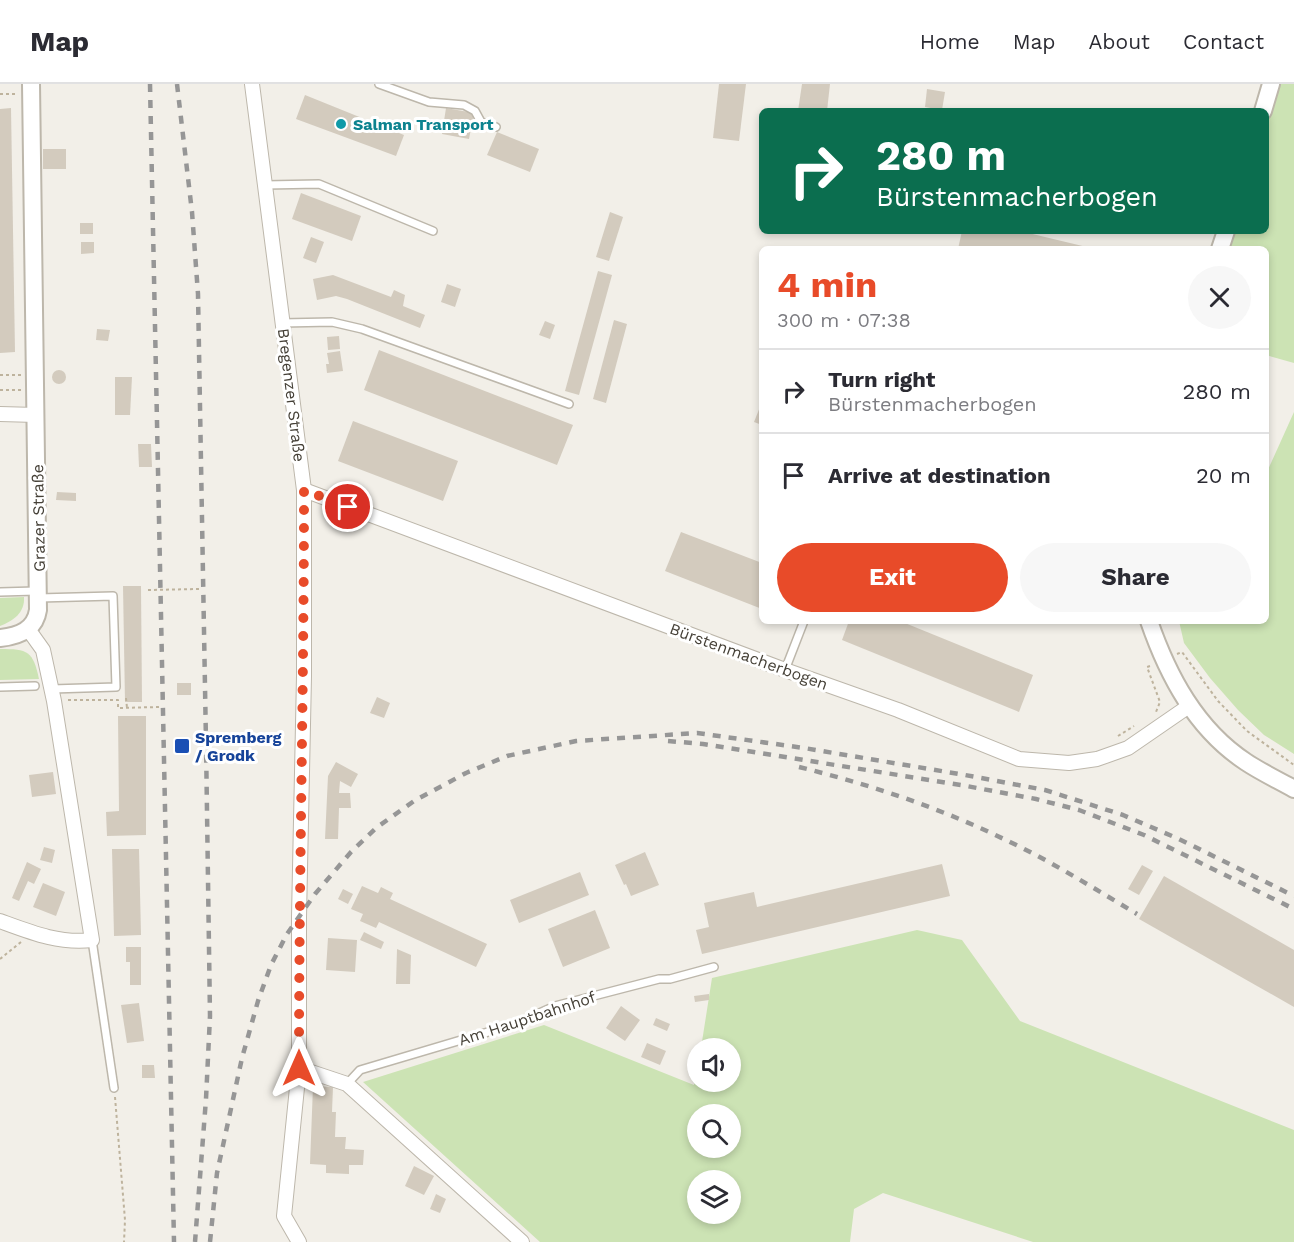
<!DOCTYPE html>
<html lang="en">
<head>
<meta charset="utf-8">
<style>
	:root { --surface:#fff; --page:#f7f7f7; --text:#2b2b33; --muted:#7c7c81; --line:#e1e1e2; --accent:#e84b29 }
	body { margin:0; font-family:"Work Sans",sans-serif; background:var(--page); color:var(--text); height:100vh; display:flex; flex-direction:column; font-size:22px; white-space:nowrap }
	* { box-sizing:border-box; margin:0 }
	p { font-size:20px; color:var(--muted) }
	.icon { flex:none; width:33px; height:33px; fill:none; stroke:currentColor; stroke-width:2; stroke-linecap:round; stroke-linejoin:round }
	.map { position:relative; flex:1; overflow:hidden }
	.sheet { position:absolute; left:759px; top:162px; width:510px; height:378px; display:flex; flex-direction:column; background:var(--surface); border-radius:9px; box-shadow:0 3px 9px #0003 }
	.sheet>* { flex:none }
	.guide { position:absolute; left:759px; top:24px; width:510px; height:126px; border-radius:9px; box-shadow:0 3px 9px #0003; background:#0b6e4f; color:#fff; overflow:hidden }
	.buttons { position:absolute; left:687px; top:954px; display:grid; gap:12px }
	.buttons a { display:grid; place-items:center; width:54px; height:54px; border-radius:50%; background:var(--surface); box-shadow:0 3px 9px #0003; font-size:30px }
	.pin { position:absolute; display:grid; place-items:center; width:51px; height:51px; color:#fff; margin:-26px; border:3px solid #fff; border-radius:50%; box-shadow:0 2px 6px #0007 }
	.me { position:absolute; width:66px; margin:-33px; rotate:0deg; stroke-linejoin:round; filter:drop-shadow(0 0 4px #0008) }
	.turn { display:flex; align-items:center; gap:21px; height:126px; padding:0 18px; font-size:27px }
	.turn .icon { width:78px; height:78px; stroke-width:2.5 }
	.turn b { display:block; font-size:42px; line-height:51px }
	.round { display:grid; place-items:center; flex:none; width:63px; height:63px; border-radius:32px; background:var(--page) }
	.headline { display:flex; align-items:center; justify-content:space-between; height:102px; padding:0 18px }
	h1 { font-size:36px; font-weight:700; line-height:45px; color:var(--accent) }
	.action { display:flex; gap:12px; margin-top:auto; padding:12px 18px }
	.action a { flex:1; height:69px; border-radius:36px; background:var(--accent); color:#fff; font-size:24px; font-weight:700; line-height:69px; text-align:center }
	.action a+a { background:var(--page); color:var(--text) }
	ul { padding:0; list-style:none }
	li { display:flex; align-items:center; gap:18px; height:84px; padding:0 18px; border-top:2px solid var(--line) }
	li div { flex:1 }
	li b { display:block; font-size:22px }
	li em { font-style:normal }
	header { display:flex; align-items:center; gap:36px; box-sizing:border-box; height:84px; padding:0 30px; background:var(--surface); border-bottom:2px solid var(--line) }
	header strong { font-size:28px }
	nav { display:flex; gap:33px; margin-inline-start:auto; font-size:21px }
	.map>svg:first-child { display:block }
	.green { fill:#cce3b4; fill-rule:evenodd }
	.building { fill:#d3cbbe }
	.lines { fill:none; stroke-linecap:round; stroke-linejoin:round }
	.service-casing { stroke:#bdb7ab; stroke-width:10 }
	.minor-casing { stroke:#bdb7ab; stroke-width:16 }
	.tertiary-casing { stroke:#bdb7ab; stroke-width:20 }
	.path { stroke:#beb39d; stroke-width:2; stroke-dasharray:3 3; stroke-linecap:butt }
	.service { stroke:#fff; stroke-width:7 }
	.minor { stroke:#fff; stroke-width:14 }
	.tertiary { stroke:#fff; stroke-width:16 }
	.rail { stroke:#969696; stroke-width:4.5; stroke-dasharray:8 8; stroke-linecap:butt }
	.route { stroke:#e84b29; stroke-width:10; stroke-dasharray:0 18 }
	.culture-dot { fill:#0f9aa8; stroke:#fff; stroke-width:2 }
	.transit-dot { fill:#1a4fb4; stroke:#fff; stroke-width:2 }
	.labels { text-anchor:middle; stroke-width:6; stroke-linejoin:round; paint-order:stroke }
	.culture-label { font-size:16px; font-weight:bold; fill:#0d838f; stroke:#fff; text-anchor:start }
	.street-label { font-size:16px; fill:#454037; stroke:#fff }
	.transit-label { font-size:16px; font-weight:bold; fill:#164399; stroke:#fff; text-anchor:start }
</style>
</head>
<body>
<header>
<strong>Map</strong>
<nav><a>Home</a><a>Map</a><a>About</a><a>Contact</a></nav>
</header>
<div class="map">
<svg width="1294" height="1158" viewBox="0 0 1294 1158">
	<rect width="100%" height="100%" fill="#f2efe8"/>
	<g class="green">
		<polygon points="1280,0 1294,0 1294,279 1266,271 1266,165 1228,165 1233,147 1266,147 1266,44"/>
		<polygon points="1294,328 1294,670 1264,651 1238,626 1210,594 1184,559 1179,537 1266,537 1266,390"/>
		<path d="M24,513C25,529 13,537 0,542V514Z"/>
		<path d="M0,565C28,565 33,567 39,595L0,596Z"/>
		<path d="M917,846L962,856L1020,937L1294,1046V1158H1033L883,1109L854,1125L850,1158H540L363,998L544,941L694,1001L697,984L698,998H730V964H701L712,894ZM698,1030H730V1064H698ZM698,1096H730V1130H698Z"/>
	</g>
	<g class="building">
		<polygon points="719,0 746,0 739,57 713,54"/>
		<polygon points="802,0 830,0 827,27 798,27"/>
		<polygon points="927,5 945,8 942,26 925,23"/>
		<polygon points="305,11 404,51 396,72 296,35"/>
		<polygon points="11,24 15,268 0,269 0,25"/>
		<polygon points="446,24 474,29 469,55 442,50"/>
		<polygon points="497,48 539,65 530,88 487,71"/>
		<rect x="43" y="65" width="23" height="20"/>
		<polygon points="301,109 361,132 352,157 292,135"/>
		<polygon points="610,128 623,133 609,177 596,173"/>
		<rect x="80" y="139" width="13" height="11"/>
		<polygon points="962,147 1020,147 1095,165 958,165"/>
		<polygon points="311,153 324,158 316,179 303,174"/>
		<polygon points="81,158 94,158 94,169 81,170"/>
		<polygon points="598,187 612,191 579,311 565,307"/>
		<polygon points="333,191 391,213 394,206 405,211 403,222 425,231 420,244 347,215 336,212 317,216 313,195"/>
		<polygon points="447,200 461,205 455,223 441,218"/>
		<polygon points="614,236 627,240 606,319 593,315"/>
		<polygon points="545,237 555,241 550,255 539,251"/>
		<polygon points="97,245 110,246 108,257 96,256"/>
		<polygon points="339,252 340,265 328,266 327,253"/>
		<polygon points="379,266 573,341 557,381 364,306"/>
		<polygon points="340,267 343,287 327,289 326,280 329,280 327,269"/>
		<circle cx="59" cy="293" r="7"/>
		<polygon points="115,293 132,293 130,331 115,331"/>
		<polygon points="762,318 762,341 754,338"/>
		<polygon points="353,337 458,377 443,417 338,377"/>
		<polygon points="138,360 151,360 152,383 139,383"/>
		<polygon points="57,408 76,409 76,417 56,416"/>
		<polygon points="681,448 762,479 762,525 665,487"/>
		<polygon points="123,502 141,502 142,618 125,618"/>
		<polygon points="849,537 900,537 1033,591 1019,628 842,556"/>
		<rect x="177" y="599" width="14" height="12"/>
		<polygon points="377,613 390,619 384,634 370,629"/>
		<polygon points="118,632 146,632 146,751 107,752 106,728 119,727"/>
		<polygon points="336,678 358,690 351,703 340,697 339,709 350,709 351,724 339,724 338,755 325,755 328,692"/>
		<polygon points="53,688 56,710 32,713 29,691"/>
		<polygon points="44,763 55,766 52,779 40,776"/>
		<polygon points="112,765 139,765 141,851 114,852"/>
		<polygon points="645,768 659,801 631,812 626,800 624,801 615,781"/>
		<polygon points="27,778 41,785 34,800 28,797 19,817 12,814"/>
		<polygon points="942,780 950,812 702,870 696,846 709,843 704,819 754,808 757,823"/>
		<polygon points="1142,781 1153,787 1139,811 1128,805"/>
		<polygon points="580,788 589,811 519,839 510,816"/>
		<polygon points="1164,792 1294,866 1294,923 1139,835"/>
		<polygon points="43,799 65,808 56,832 33,823"/>
		<polygon points="362,802 378,809 381,803 393,809 390,815 487,860 476,883 379,838 376,844 360,837 363,830 351,825"/>
		<polygon points="343,805 353,810 348,820 338,815"/>
		<polygon points="595,826 610,864 563,883 548,845"/>
		<polygon points="364,848 384,858 381,865 360,856"/>
		<polygon points="328,854 357,856 355,888 326,886"/>
		<polygon points="126,863 141,863 141,901 130,901 130,878 126,878"/>
		<polygon points="397,865 411,871 410,900 396,900"/>
		<polygon points="709,910 709,916 695,918 694,912"/>
		<polygon points="139,919 144,957 127,959 121,921"/>
		<polygon points="621,922 640,936 625,957 606,944"/>
		<polygon points="656,934 670,940 667,947 653,941"/>
		<polygon points="647,959 666,967 660,981 641,973"/>
		<polygon points="142,981 154,981 155,994 142,994"/>
		<polygon points="313,1002 333,1003 332,1028 336,1028 335,1053 346,1053 345,1065 364,1066 363,1081 349,1081 349,1090 326,1089 326,1081 310,1080"/>
		<polygon points="414,1082 434,1092 424,1111 405,1102"/>
		<polygon points="436,1110 446,1115 440,1129 430,1125"/>
	</g>
	<g class="lines">
		<g class="service-casing">
			<g id="service">
				<polyline points="379,0 429,18 464,21 475,27 481,38 496,43"/>
				<polyline points="265,101 319,100 433,147"/>
				<polyline points="282,239 332,238 362,245 569,320"/>
				<polyline points="0,508 36,507"/>
				<polyline points="39,514 113,512 116,603 52,605"/>
				<polyline points="785,586 804,537"/>
				<polyline points="0,603 35,602"/>
				<polyline points="92,856 114,1004"/>
				<polyline points="347,1000 360,986 515,940 555,922 659,895 670,895 714,883"/>
			</g>
		</g>
		<g class="minor-casing">
			<g id="minor">
				<polyline points="252,0 304,406 304,592 299,833 299,984 284,1132 299,1158"/>
				<polyline points="0,330 36,331"/>
				<polyline points="304,406 785,586 898,626 1019,675 1069,679 1097,675 1128,664 1189,622"/>
				<path d="M0,837C30,848 59,860 92,856L54,617L43,566L28,545"/>
				<polyline points="299,984 347,1000 522,1158"/>
			</g>
		</g>
		<g class="tertiary-casing">
			<g id="tertiary">
				<polyline points="1263,27 1271,0"/>
				<polyline points="1220,165 1226,147"/>
				<path d="M1149,537C1168,592 1196,645 1246,678C1261,688 1278,696 1294,705"/>
				<path d="M0,554C19,552 35,546 38,526L31,0"/>
			</g>
		</g>
		<g class="path">
			<polyline points="0,10 15,10"/>
			<polyline points="0,291 21,291"/>
			<polyline points="0,306 21,306"/>
			<polyline points="148,506 199,505"/>
			<polyline points="1177,570 1182,568 1218,617 1247,647 1294,681"/>
			<polyline points="1150,582 1147,583 1160,618 1156,628"/>
			<polyline points="126,614 127,624"/>
			<polyline points="68,616 118,616 118,624 159,623"/>
			<polyline points="1118,652 1134,642"/>
			<polyline points="0,875 21,858"/>
			<polyline points="115,1013 125,1136 124,1158"/>
		</g>
		<use href="#service" class="service"/>
		<use href="#minor" class="minor"/>
		<use href="#tertiary" class="tertiary"/>
		<g class="rail">
			<polyline points="150,0 174,1158"/>
			<polyline points="177,0 192,128 198,210 206,659 210,932 206,1015 195,1158"/>
			<polyline points="668,657 703,660 961,701 1036,715 1079,726 1144,751 1294,825"/>
			<path d="M799,683C872,701 943,725 1010,758C1054,779 1095,805 1137,830"/>
			<polyline points="210,1158 217,1089 242,974 258,917 271,881 287,850 315,810 351,768 376,744 414,717 466,689 507,672 576,657 697,649 804,664 965,691 1045,706 1123,731 1179,755 1294,812"/>
		</g>
	</g>
	<g class="lines">
		<path class="route" d="M299,984C299,792 304,599 304,406L348,423"/>
	</g>
	<circle class="culture-dot" cx="341" cy="40" r="6"/>
	<rect class="transit-dot" x="174" y="654" width="16" height="16" rx="3"/>
	<g class="labels">
		<g class="culture-label">
			<text x="353" y="46">Salman Transport</text>
		</g>
		<g class="street-label">
			<text transform="translate(292 311) rotate(83)" y="6">Bregenzer Straße</text>
			<text transform="translate(38 434) rotate(-91)" y="6">Grazer Straße</text>
			<text transform="translate(749 572) rotate(20)" y="6">Bürstenmacherbogen</text>
			<text transform="translate(527 934) rotate(-18)" y="6">Am Hauptbahnhof</text>
		</g>
		<g class="transit-label">
			<text x="195" y="659">Spremberg<tspan x="195" dy="18">/ Grodk</tspan></text>
		</g>
	</g>
</svg>
<div class="buttons">
<a><svg class="icon" aria-label="sound" viewBox="0 0 24 24"><path d="M4 9h4l5-4v14l-5-4H4zM17 9q2 3 0 6"/></svg></a>
<a><svg class="icon" aria-label="search" viewBox="0 0 24 24"><circle cx="10" cy="10" r="6"/><path d="M15 15l6 6"/></svg></a>
<a><svg class="icon" aria-label="layers" viewBox="0 0 24 24"><path d="M12 4l9 5-9 5-9-5zM3 14l9 5 9-5"/></svg></a>
</div>
<div class="pin" style="left:348px;top:423px;background:#d93025"><svg class="icon" aria-label="arrive" viewBox="0 0 24 24"><path d="M6 21V4h12l-3 4 3 4H6"/></svg></div>
<svg class="me" style="left:299px;top:984px" viewBox="-20 -20 40 40"><path d="M0-17L14 15 0 8-14 15z" fill="#e84b29" stroke="#fff" stroke-width="4"/></svg>
<div class="guide">
<div class="turn"><svg class="icon" aria-label="right" viewBox="0 0 24 24"><path d="M7 20v-9h11M14 6l5 5-5 5"/></svg><div><b>280 m</b>Bürstenmacherbogen</div></div>
</div>
<section class="sheet">
<div class="headline"><div><h1>4 min</h1><p>300 m · 07:38</p></div><a class="round"><svg class="icon" aria-label="close" viewBox="0 0 24 24"><path d="M6 6l12 12M18 6L6 18"/></svg></a></div>
<ul>
<li><svg class="icon" aria-label="right" viewBox="0 0 24 24"><path d="M7 20v-9h11M14 6l5 5-5 5"/></svg><div><b>Turn right</b><p>Bürstenmacherbogen</p></div><em>280 m</em></li>
<li><svg class="icon" aria-label="arrive" viewBox="0 0 24 24"><path d="M6 21V4h12l-3 4 3 4H6"/></svg><div><b>Arrive at destination</b></div><em>20 m</em></li>
</ul>
<div class="action"><a>Exit</a><a>Share</a></div>
</section>
</div>
</body>
</html>
